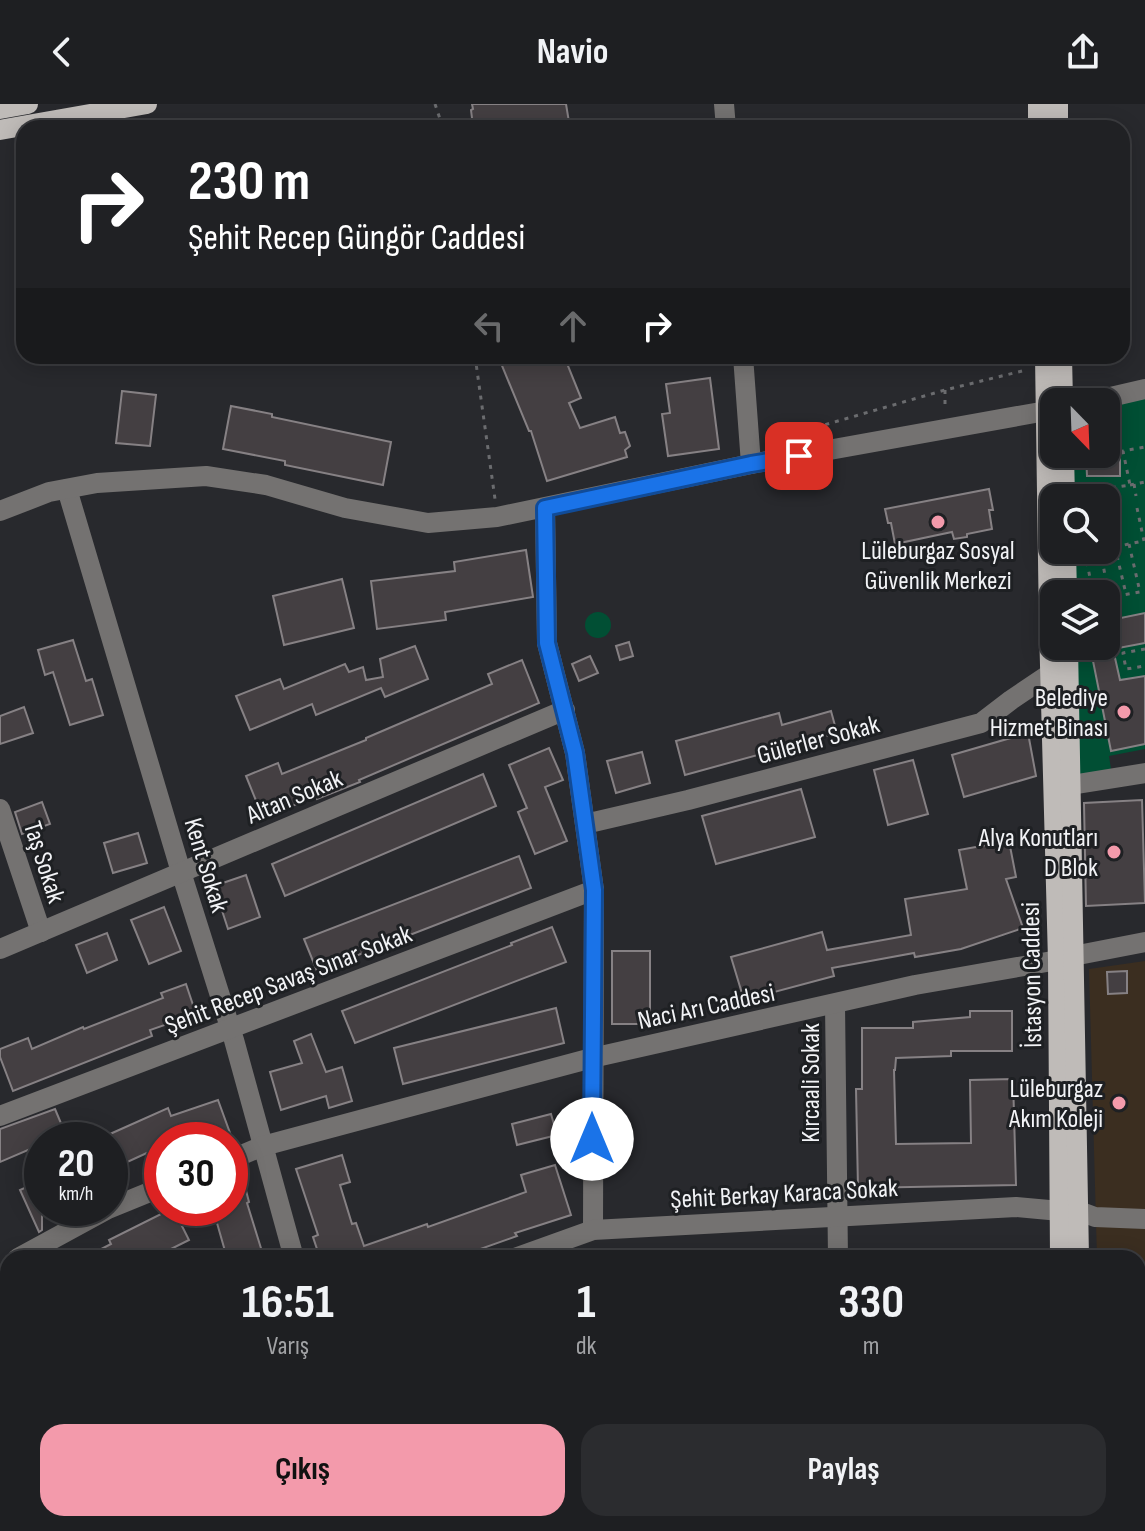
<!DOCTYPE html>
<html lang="tr">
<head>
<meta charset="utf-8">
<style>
	:root { --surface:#1e1f22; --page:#2b2c2f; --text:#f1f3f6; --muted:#a1a2a5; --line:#3c3d40; --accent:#f39aab }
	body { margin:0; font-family:"Sofia Sans Condensed",sans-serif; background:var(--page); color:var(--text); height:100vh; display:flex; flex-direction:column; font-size:30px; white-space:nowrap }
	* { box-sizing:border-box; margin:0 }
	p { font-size:26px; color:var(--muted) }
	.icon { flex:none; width:44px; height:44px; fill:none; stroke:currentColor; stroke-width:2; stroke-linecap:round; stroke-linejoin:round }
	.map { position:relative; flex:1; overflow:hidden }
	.panel { position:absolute; left:0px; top:1146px; width:1146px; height:282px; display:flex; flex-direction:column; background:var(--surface); border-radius:24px 24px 0 0; box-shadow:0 4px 20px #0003,0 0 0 2px var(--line) }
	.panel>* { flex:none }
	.guide { position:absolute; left:16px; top:16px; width:1114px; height:244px; border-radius:24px; box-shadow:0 4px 20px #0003,0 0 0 2px var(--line); background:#202124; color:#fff; overflow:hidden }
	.needle { width:52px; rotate:157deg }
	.controls { position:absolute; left:1040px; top:284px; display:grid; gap:16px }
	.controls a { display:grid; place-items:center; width:80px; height:80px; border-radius:16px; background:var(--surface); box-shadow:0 4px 20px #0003,0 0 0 2px var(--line); font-size:40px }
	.speed { position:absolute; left:24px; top:1018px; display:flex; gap:16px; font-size:40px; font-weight:700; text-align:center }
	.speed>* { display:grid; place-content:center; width:104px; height:104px; border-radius:50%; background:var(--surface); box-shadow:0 4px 20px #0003,0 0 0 2px var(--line); line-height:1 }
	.speed small { font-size:20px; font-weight:400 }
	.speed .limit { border:12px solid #d22; background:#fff; color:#111 }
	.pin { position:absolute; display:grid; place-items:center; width:68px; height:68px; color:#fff; margin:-34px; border-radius:16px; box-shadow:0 4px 12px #0006 }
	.me { position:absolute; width:88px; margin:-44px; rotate:0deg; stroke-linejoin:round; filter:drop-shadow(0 0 6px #0008) }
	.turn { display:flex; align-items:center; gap:28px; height:168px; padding:0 40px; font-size:36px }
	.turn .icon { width:104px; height:104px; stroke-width:2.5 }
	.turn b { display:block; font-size:56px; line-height:68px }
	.lanes { display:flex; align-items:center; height:76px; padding:0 40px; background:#0003; justify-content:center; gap:40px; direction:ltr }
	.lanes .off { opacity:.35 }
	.eta { display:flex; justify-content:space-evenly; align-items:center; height:136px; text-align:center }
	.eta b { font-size:48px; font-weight:700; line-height:56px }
	.cta { display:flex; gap:16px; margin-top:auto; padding:16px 40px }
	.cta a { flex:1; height:92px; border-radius:24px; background:var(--accent); color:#111; font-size:32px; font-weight:700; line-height:92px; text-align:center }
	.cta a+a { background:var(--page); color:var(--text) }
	header { display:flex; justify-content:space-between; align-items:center; height:104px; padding:0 40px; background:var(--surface); font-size:36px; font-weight:700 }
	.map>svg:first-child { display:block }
	.education { fill:#3b2e20 }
	.green { fill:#014f34 }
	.building { fill:#443f42; stroke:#868184; stroke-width:2 }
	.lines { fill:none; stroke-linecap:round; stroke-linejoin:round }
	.path { stroke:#6b6c6f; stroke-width:3; stroke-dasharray:4 6; stroke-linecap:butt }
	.minor { stroke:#747271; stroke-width:20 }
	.major { stroke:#bfbbb8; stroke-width:20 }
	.route-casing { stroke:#114b97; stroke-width:20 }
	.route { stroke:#1a73e8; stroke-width:14 }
	.poi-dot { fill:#f39aab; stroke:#1e2023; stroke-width:3 }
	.labels { text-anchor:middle; stroke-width:6; stroke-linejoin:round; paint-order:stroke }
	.poi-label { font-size:26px; fill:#f2f3f6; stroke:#1e2023; text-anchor:end }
	.street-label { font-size:26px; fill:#f2f3f6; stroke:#1e2023 }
</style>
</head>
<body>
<header><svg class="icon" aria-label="back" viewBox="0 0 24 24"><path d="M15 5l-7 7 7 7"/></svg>Navio<svg class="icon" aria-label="share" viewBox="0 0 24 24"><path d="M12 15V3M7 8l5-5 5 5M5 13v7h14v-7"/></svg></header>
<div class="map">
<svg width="1145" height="1427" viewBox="0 0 1145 1427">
	<rect width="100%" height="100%" fill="#28292d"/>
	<polygon class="education" points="1145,857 1145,1236 1138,1236 1138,1154 1097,1154 1089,865"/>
	<g class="green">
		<polygon points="1145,290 1145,645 1109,652 1111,665 1075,672 1073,542 1106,542 1106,490 1069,490 1066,446 1106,446 1106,394 1067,394 1067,350 1106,350 1106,299"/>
		<circle cx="598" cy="521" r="13"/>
	</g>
	<g class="building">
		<polygon points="472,0 566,0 570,24 475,24 475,22 473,22 471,6 473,5"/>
		<polygon points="498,252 564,252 581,294 569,299 580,324 615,313 620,329 625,328 630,342 625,346 627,353 547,377 531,327 529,327"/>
		<polygon points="710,274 719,345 668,352 662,310 670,309 666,280"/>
		<polygon points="122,287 156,291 150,342 116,339"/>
		<polygon points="231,302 272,310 272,313 391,338 383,381 285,361 285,357 223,345"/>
		<polygon points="1106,349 1120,349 1120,372 1087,372 1086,350"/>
		<polygon points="989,385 993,406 989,406 992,425 967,430 967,433 954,435 952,428 895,440 891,419 888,419 885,405"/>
		<polygon points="526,446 533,493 445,508 446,516 377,525 371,477 455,467 454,458"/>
		<polygon points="342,475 354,524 284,541 273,492"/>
		<polygon points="1145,509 1145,539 1113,545 1120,576 1145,572 1145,640 1111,647 1090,542 1106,542 1106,517"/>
		<polygon points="73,536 86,577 92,575 103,611 70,621 53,568 45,571 38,546"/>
		<polygon points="629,538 633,552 620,556 616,542"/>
		<polygon points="415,542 428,575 385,593 381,584 316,611 312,600 250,626 236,592 280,575 284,585 345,560 349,568 363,563 366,576 383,573 380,555"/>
		<polygon points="590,552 598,569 579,577 572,560"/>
		<polygon points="522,556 539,599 359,676 360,678 317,695 316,692 263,714 246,672 278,659 282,670 366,636 366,634 492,580 488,570"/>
		<polygon points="24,603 33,629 0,640 0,612"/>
		<polygon points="831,607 837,629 685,671 676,637 779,609 782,621"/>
		<polygon points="1028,629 1036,672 964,693 952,651"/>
		<polygon points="549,644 563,676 545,683 567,737 535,750 518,708 527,704 509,661"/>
		<polygon points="642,648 650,679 616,689 607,657"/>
		<polygon points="913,656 928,710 888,721 874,666"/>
		<polygon points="483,670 496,702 285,792 272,760"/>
		<polygon points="801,685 815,733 716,760 702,712"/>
		<polygon points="1142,696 1145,799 1086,802 1084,699"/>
		<polygon points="42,698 50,720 22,730 15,708"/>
		<polygon points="138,729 147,759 113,769 104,739"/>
		<polygon points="1009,737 1016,773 1006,775 1023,824 961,845 915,853 914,849 832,864 834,872 744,896 731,853 822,828 827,846 911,831 905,795 967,785 959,746"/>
		<polygon points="519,752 531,784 317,867 304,835"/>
		<polygon points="246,771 260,813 228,825 214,782"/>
		<polygon points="164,803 181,847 149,860 131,816"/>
		<polygon points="552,823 566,858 355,939 342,907 512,841 511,839"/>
		<polygon points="107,829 117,856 87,869 76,841"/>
		<rect x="612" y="847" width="38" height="73"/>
		<polygon points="1127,867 1127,889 1108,890 1107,868"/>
		<polygon points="186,880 196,910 150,926 152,932 13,987 0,953 0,945 28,934 32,945 83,923 84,925 163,894 161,889"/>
		<polygon points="556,904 564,939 403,980 394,944"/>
		<polygon points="970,907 1012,907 1012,947 951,947 951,952 896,954 895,966 894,966 896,1040 971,1039 970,976 1013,975 1016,1081 858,1084 856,985 862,985 862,924 913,924 913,918 970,913"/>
		<polygon points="311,930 326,968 342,963 352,997 329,1004 326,992 281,1006 270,968 302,959 294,937"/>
		<polygon points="218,996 230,1029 210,1036 197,1036 194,1028 177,1036 162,1036 162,1042 110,1066 110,1030 168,1004 171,1012"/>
		<polygon points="55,1005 68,1036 42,1036 42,1040 0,1058 0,1025"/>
		<polygon points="551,1010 557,1031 517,1041 512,1020"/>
		<polygon points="342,1051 350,1078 340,1081 352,1120 356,1119 364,1142 427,1120 428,1123 526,1088 521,1071 555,1061 571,1111 515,1129 517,1132 455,1154 320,1154 313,1133 318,1131 296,1065"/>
		<polygon points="243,1075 249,1098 247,1099 264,1154 227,1154 213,1105 213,1108 180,1118 189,1136 153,1154 84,1154 111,1140 109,1136 173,1104 230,1104 230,1078"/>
		<polygon points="42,1076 42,1126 39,1128 20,1086"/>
	</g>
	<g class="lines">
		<g class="path">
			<polyline points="435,0 443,24"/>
			<polyline points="475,252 495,395"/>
			<polyline points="945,286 945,306"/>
			<polyline points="788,334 793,330 945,286 1026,266"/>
			<polyline points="1134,380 1136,392"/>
			<polyline points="1130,381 1145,378"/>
			<polyline points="1082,388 1130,381 1123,347 1145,343"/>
			<polyline points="1137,404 1144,437"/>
			<polyline points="1129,440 1140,488"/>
			<polyline points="1115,443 1143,437"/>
			<polyline points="1117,452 1126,490"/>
			<polyline points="1102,455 1109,493"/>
			<polyline points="1083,458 1117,452 1106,394"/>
			<polyline points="1087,458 1093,490"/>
			<polyline points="1106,494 1145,487"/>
			<polyline points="1145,545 1123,549 1126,565 1145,562"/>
		</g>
		<g class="minor">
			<polyline points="724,0 726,24"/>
			<polyline points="743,252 751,360"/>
			<polyline points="1089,298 1145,285"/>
			<polyline points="67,385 181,768 234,936 294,1154"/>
			<polyline points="545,404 547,539 575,649 594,786 593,1126"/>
			<polyline points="0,407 49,388 97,379 206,372 266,381 345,404 428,419 497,413 751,360 1046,307"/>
			<polyline points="1071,681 1145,669"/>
			<polyline points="0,705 41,828"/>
			<polyline points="585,720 688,696 981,619 1011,596 1051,569"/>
			<polyline points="0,845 565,606"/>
			<polyline points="1073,852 1145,838"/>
			<polyline points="835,900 838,1154"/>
			<polyline points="0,1012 594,786"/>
			<polyline points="230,1056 263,1042 592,954 915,881 1058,856"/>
			<polyline points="1079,1107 1095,1113 1145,1115"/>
			<polyline points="18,1154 108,1105 162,1083"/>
			<polyline points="515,1154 593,1126 1016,1103 1060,1107"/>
			<polyline points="0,1264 8,1276"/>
			<polyline points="0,1325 8,1320"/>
			<polyline points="113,1420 119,1427"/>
			<polyline points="366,1420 368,1427"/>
			<polyline points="849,1420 850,1427"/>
			<polyline points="267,1427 279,1420"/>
			<polyline points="729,1427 825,1420"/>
		</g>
		<g class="major">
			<polyline points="1038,0 1038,24"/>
			<polyline points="1058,0 1058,24"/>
			<polyline points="0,5 28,0"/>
			<polyline points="0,26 147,0"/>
			<polyline points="1045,252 1049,524 1058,856 1060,1154"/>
			<polyline points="1062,252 1063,298"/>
			<polyline points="1064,350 1065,394"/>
			<polyline points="1066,446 1067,490"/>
			<polyline points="1068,542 1079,1154"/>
			<polyline points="1062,1420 1062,1427"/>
			<polyline points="1082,1420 1082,1427"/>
		</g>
	</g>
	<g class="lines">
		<g class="route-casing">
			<polyline id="route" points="592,1035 594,786 575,649 547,539 545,404 751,360 799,352"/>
		</g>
		<use href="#route" class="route"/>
	</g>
	<g class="poi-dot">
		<circle cx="938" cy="418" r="8"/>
		<circle cx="1124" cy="608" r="8"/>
		<circle cx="1114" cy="748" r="8"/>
		<circle cx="1119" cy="999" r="8"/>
	</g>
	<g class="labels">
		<g class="poi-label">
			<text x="938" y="455" text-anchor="middle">Lüleburgaz Sosyal<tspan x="938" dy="30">Güvenlik Merkezi</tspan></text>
			<text x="1108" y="602">Belediye<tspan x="1108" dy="30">Hizmet Binası</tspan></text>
			<text x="1098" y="742">Alya Konutları<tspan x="1098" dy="30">D Blok</tspan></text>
			<text x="1103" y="993">Lüleburgaz<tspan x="1103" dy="30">Akım Koleji</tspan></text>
		</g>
		<g class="street-label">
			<text transform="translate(818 635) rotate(-15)" y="9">Gülerler Sokak</text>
			<text transform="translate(294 692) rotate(-23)" y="9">Altan Sokak</text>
			<text transform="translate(45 758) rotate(72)" y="9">Taş Sokak</text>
			<text transform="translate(207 761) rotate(73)" y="9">Kent Sokak</text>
			<text transform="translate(1031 871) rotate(-91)" y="9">İstasyon Caddesi</text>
			<text transform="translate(288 875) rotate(-21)" y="9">Şehit Recep Savaş Sınar Sokak</text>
			<text transform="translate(706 902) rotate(-12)" y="9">Naci Arı Caddesi</text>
			<text transform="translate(810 979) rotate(-90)" y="9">Kırcaali Sokak</text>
			<text transform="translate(784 1089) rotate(-3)" y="9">Şehit Berkay Karaca Sokak</text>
		</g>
	</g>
</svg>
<div class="controls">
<a><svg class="needle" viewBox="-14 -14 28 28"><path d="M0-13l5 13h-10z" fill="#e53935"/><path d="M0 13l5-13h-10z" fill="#a1a2a5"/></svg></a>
<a><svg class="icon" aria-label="search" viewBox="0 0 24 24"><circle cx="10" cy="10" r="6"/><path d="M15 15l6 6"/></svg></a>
<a><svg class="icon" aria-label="layers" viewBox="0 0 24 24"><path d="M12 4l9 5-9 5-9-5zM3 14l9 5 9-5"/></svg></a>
</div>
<div class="speed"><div>20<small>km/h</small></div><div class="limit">30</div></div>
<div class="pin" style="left:799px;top:352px;background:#d93025"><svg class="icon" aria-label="arrive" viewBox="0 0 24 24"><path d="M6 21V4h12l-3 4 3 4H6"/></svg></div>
<svg class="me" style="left:592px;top:1035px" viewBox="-20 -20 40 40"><circle r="19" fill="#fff"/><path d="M0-13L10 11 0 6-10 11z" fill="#1a73e8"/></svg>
<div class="guide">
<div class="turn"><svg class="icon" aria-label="right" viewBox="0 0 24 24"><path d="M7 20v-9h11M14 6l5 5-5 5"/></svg><div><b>230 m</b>Şehit Recep Güngör Caddesi</div></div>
<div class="lanes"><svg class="icon off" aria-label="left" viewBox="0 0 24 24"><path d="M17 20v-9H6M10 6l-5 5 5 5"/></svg><svg class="icon off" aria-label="ahead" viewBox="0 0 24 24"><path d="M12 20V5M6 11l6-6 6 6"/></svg><svg class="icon" aria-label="right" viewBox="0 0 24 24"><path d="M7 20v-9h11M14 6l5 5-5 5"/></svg></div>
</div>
<section class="panel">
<div class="eta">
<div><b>16:51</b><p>Varış</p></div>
<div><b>1</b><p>dk</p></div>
<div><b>330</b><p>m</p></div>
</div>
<div class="cta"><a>Çıkış</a><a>Paylaş</a></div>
</section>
</div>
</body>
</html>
